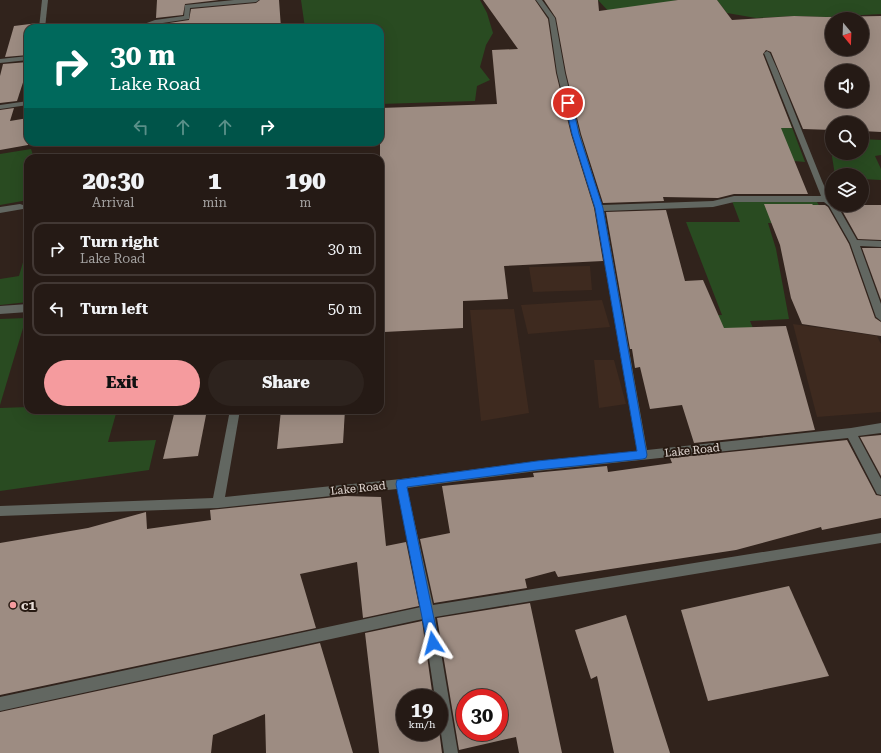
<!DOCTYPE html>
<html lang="en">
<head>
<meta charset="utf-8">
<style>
	:root { --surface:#251a15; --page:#2d231e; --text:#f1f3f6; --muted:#a3a1a0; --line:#423834; --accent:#f59b9e }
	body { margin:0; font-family:"Roboto Serif",serif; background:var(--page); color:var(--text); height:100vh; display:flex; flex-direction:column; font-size:15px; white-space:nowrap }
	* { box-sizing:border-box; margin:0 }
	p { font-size:13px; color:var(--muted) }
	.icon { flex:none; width:22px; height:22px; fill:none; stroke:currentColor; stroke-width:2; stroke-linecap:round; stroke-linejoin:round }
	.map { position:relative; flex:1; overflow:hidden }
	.panel { position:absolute; left:24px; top:154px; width:360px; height:260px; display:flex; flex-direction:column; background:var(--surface); border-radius:12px; box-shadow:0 4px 16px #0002,0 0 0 1px var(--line) }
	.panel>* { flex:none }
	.hud { position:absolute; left:24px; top:24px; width:360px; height:122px; border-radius:12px; box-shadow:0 4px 16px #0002,0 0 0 1px var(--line); background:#00695c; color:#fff; overflow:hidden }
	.needle { width:26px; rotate:161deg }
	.fabs { position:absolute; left:825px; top:12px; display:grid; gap:8px }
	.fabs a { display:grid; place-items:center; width:44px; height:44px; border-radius:50%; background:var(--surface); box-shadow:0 4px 16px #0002,0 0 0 1px var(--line); font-size:20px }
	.speed { position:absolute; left:396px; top:689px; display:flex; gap:8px; font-size:20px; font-weight:700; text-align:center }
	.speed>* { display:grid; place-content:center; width:52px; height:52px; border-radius:50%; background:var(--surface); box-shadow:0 4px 16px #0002,0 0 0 1px var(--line); line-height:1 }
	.speed small { font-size:10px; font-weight:400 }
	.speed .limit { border:6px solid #d22; background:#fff; color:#111 }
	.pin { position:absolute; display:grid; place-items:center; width:34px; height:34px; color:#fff; margin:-17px; border:2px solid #fff; border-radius:50%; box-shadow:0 1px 4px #0007 }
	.me { position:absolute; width:44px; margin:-22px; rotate:351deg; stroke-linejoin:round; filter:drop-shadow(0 0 3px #0008) }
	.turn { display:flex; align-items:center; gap:14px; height:84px; padding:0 20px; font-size:18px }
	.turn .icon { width:52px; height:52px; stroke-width:2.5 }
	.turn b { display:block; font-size:28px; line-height:34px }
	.lanes { display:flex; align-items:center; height:38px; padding:0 20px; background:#0003; justify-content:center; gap:20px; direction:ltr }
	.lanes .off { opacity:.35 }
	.eta { display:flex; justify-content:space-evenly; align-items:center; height:68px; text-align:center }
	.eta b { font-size:24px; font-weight:800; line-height:28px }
	.primary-button { display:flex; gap:8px; margin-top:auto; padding:8px 20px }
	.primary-button a { flex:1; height:46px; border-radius:24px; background:var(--accent); color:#111; font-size:16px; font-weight:800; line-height:46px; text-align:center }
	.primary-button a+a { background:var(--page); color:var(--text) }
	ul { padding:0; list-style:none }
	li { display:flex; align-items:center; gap:12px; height:54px; margin:0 8px 6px; padding:0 12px; border:2px solid var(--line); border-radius:12px }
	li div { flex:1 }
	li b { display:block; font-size:15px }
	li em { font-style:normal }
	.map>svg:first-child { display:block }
	.built { fill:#3e2a1f }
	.green { fill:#294b21 }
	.building { fill:#9d8c82; fill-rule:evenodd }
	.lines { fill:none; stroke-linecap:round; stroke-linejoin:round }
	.minor { fill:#626761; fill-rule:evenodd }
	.route { fill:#1a73e8; stroke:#114b97 }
	.poi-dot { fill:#f59b9e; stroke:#271a12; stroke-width:1.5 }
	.labels { text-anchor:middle; stroke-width:4; stroke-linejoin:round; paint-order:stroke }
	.street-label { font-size:11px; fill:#e6dcd7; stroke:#271a12 }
	.near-poi-label { font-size:13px; font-weight:bold; fill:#e6dcd7; stroke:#271a12; text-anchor:start }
</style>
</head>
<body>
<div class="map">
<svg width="881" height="753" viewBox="0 0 881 753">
	<rect width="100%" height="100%" fill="#31231c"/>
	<g class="built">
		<polygon points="590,266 592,290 533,292 529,267"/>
		<polygon points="602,300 610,327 528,334 521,305"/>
		<polygon points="514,309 529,413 481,421 470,310"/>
		<polygon points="793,324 877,336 881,344 881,412 817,417"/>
		<polygon points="594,360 614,360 626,404 599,408"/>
	</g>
	<g class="green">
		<polygon points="301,0 480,0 487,13 493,33 486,45 480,67 490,80 477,86 475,101 380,104 380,28 305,28"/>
		<polygon points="598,0 678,0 611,14"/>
		<polygon points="717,0 881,0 881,14 826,17 794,16 756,18 727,13"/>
		<polygon points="776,122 790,122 805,162 736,156"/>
		<polygon points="829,138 832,138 832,153 862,153 862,139 881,140 881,155 875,156 881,169 881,180 862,179 862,175 835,175"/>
		<polygon points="31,149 34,158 28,158 28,200 0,205 0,154"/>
		<polygon points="732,201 817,202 829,223 768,223 776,249 789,319 750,321 759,342 733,353 696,316 722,315 686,222 740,222"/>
		<polygon points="28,245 28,302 0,305 0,279 19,276"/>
		<polygon points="26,318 0,405 0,319"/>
		<polygon points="28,407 28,410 117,410 108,442 156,440 149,470 0,491 0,408"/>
	</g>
	<g class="building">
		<polygon points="157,0 219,0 185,4 183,15 156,18"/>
		<polygon points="260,0 279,0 281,28 155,28 156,25 189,20 191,9 256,3"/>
		<polygon points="483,0 535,0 548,19 556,73 571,134 594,208 603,261 504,266 508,299 463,301 463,328 384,332 384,304 380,304 380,108 497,104 492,50 518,49"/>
		<path d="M544,0H598L599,11L678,0H717L732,20L794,16L826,17L881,16V132L862,131V123H832V130L803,129L771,52L766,50L763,54L792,128H781L808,194H734L718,198L663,197L664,201L603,203L581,134L566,73L556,18ZM832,19H862V49H832ZM832,71H862V101H832Z"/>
		<polygon points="38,23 38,28 28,28 28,55 5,57 14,26"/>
		<polygon points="28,62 28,67 17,101 0,103 0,76 3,64"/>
		<polygon points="14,108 10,121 28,118 28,145 0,150 0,110"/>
		<polygon points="764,204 812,204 813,205 825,205 828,207 849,244 875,318 881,322 881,336 802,324 791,298 780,245"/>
		<polygon points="839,205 881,205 881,240 858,239"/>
		<polygon points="666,210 685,281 703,280 724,328 786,326 815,430 694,443 682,405 650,409 640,367 635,368 632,349 630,349 606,212"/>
		<polygon points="862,248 881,248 881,300"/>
		<polygon points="175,410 207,410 198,456 163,459"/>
		<polygon points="281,410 345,410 343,443 277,449"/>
		<polygon points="881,435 881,476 860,437"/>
		<polygon points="847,440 876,495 881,496 881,518 822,530 821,527 736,550 558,577 555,571 525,579 527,588 434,603 420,539 450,533 442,486 534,477 533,473 607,466 608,472 672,463 670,458"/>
		<polygon points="345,496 381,497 386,546 406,542 419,606 363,618 357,562 300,574 316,628 0,695 0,543 88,528 146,512 147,529 211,520 210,510"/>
		<polygon points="789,586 829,676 708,701 681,610"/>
		<path d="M530,603L562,753H519L516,737L459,750L437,618ZM465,698H499V732H465Z"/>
		<polygon points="626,615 670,753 614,753 597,676 591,679 575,630"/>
		<polygon points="422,621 433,698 405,698 405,732 439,732 439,730 442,753 379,753 365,633"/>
		<polygon points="320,643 353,753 266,753 265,714 213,735 211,753 0,753 0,712"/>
	</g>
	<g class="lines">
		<g class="minor">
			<polygon points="42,0 48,0 45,28 39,28"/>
			<polygon points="234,0 259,0 256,2 190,8 189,19 156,24 143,28 133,28 155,20 184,16 185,5"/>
			<polygon points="536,0 542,0 555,18 565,73 580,134 602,205 713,201 734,196 821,196 764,53 767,51 770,53 778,71 822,181 829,197 832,200 832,205 837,205 857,240 881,241 881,247 860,246 881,304 881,321 876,317 850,243 829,206 824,202 734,202 713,207 604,211 647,450 851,428 881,423 881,433 858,436 881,479 881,495 877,494 848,438 537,471 407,488 433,605 881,533 881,543 435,617 458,753 444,753 439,720 439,698 435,698 423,619 0,711 0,697 421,607 397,489 218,508 0,516 0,506 213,498 230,410 240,410 225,497 401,479 537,461 637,451 595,208 572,134 557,73 549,18"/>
			<polygon points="28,56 28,60 0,63 0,59"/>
			<polygon points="28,101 28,105 0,109 0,105"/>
			<polygon points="20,204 23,205 24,207 23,209 0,213 0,207"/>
			<polygon points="28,304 28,312 0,314 0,306"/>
		</g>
	</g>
	<polygon class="route" points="568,101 572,103 579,134 603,208 647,455 646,458 643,459 537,470 407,487 439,643 437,647 433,649 429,647 427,643 396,484 397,480 537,461 637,451 595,208 572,134 565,103"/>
	<circle class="poi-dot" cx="13" cy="605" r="4"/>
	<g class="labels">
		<g class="street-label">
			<text transform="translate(692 450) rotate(-6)" y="4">Lake Road</text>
			<text transform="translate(358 488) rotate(-6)" y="4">Lake Road</text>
		</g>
		<g class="near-poi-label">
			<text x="21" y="610">c1</text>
		</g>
	</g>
</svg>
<div class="fabs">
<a><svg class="needle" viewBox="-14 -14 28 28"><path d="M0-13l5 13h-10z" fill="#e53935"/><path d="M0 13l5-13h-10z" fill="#a3a1a0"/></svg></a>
<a><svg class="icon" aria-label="sound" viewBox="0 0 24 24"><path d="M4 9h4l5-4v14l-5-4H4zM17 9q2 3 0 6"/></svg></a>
<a><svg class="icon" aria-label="search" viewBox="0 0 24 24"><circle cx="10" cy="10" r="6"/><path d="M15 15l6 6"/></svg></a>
<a><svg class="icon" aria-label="layers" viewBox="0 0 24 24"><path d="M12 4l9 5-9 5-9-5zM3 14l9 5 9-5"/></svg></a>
</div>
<div class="speed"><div>19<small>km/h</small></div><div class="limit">30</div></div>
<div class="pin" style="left:568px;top:103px;background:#d93025"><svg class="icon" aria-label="arrive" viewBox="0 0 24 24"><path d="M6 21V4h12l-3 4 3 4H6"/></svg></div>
<svg class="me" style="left:433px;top:643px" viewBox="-20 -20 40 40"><path d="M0-17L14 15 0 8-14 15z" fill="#1a73e8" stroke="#fff" stroke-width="4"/></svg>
<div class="hud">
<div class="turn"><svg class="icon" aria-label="right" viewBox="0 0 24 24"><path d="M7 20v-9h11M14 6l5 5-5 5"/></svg><div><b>30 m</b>Lake Road</div></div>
<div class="lanes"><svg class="icon off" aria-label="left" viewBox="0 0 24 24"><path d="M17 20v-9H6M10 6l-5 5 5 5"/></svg><svg class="icon off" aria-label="ahead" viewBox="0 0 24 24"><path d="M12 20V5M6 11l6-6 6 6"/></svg><svg class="icon off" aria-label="ahead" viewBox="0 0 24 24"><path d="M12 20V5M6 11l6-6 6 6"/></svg><svg class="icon" aria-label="right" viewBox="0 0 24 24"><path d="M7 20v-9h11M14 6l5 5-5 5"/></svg></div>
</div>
<section class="panel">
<div class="eta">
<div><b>20:30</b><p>Arrival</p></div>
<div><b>1</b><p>min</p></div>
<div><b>190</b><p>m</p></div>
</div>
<ul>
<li><svg class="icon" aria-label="right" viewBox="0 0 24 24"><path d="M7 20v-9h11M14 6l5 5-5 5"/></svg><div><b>Turn right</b><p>Lake Road</p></div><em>30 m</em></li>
<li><svg class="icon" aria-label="left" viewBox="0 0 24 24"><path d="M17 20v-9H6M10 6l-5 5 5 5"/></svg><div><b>Turn left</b></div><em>50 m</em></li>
</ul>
<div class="primary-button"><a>Exit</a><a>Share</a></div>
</section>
</div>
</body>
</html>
